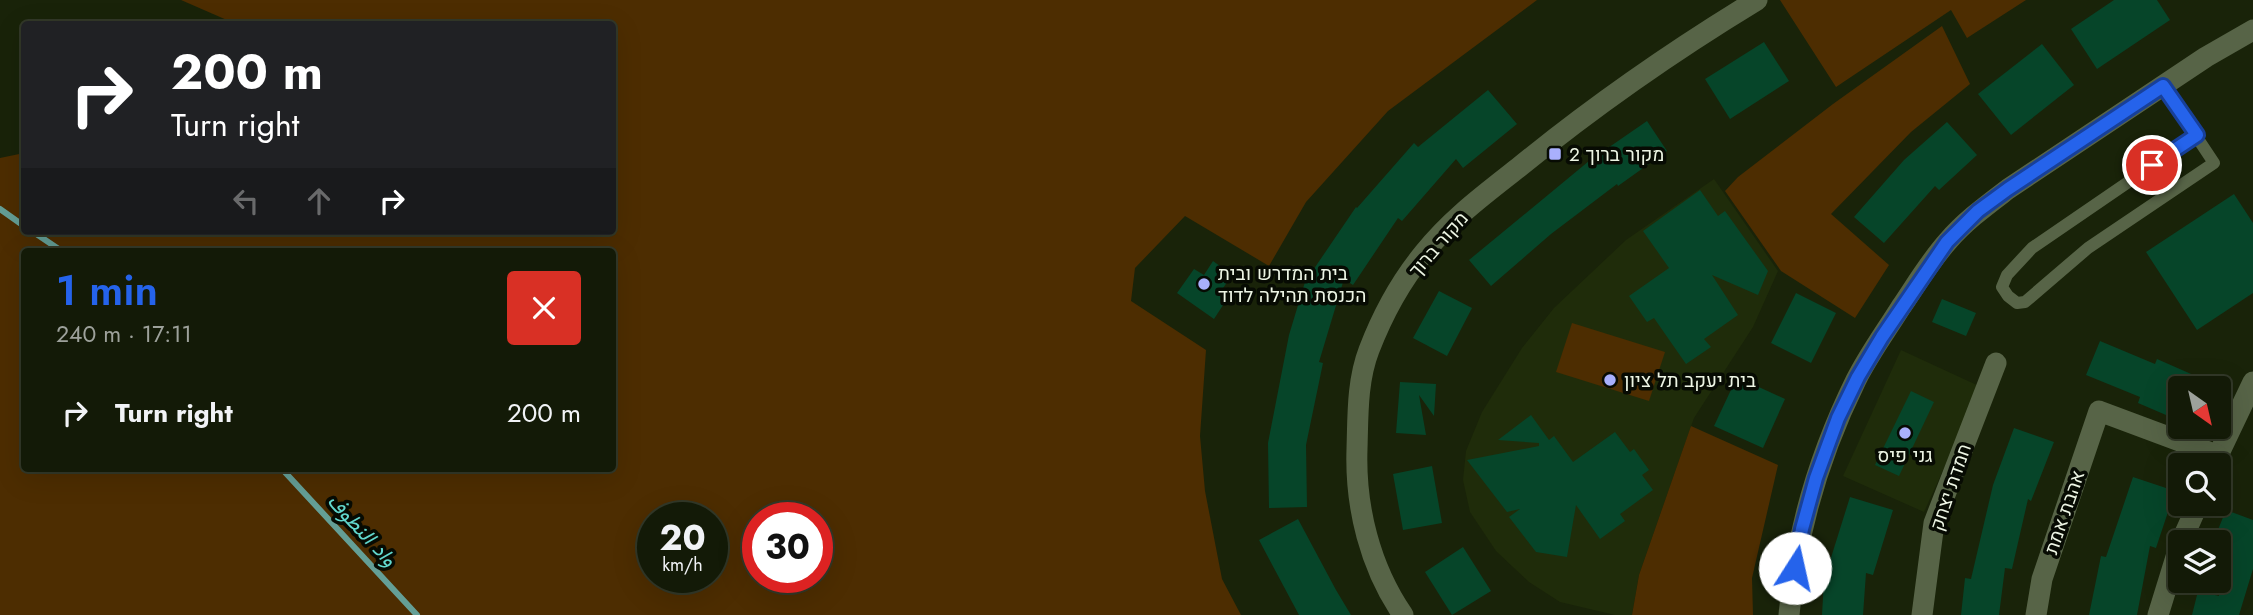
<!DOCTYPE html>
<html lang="en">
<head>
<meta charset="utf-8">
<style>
	:root { --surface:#131a07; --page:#202715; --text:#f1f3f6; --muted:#9da19b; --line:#323828; --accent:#2563eb }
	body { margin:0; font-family:Jost,Vazirmatn,Heebo,sans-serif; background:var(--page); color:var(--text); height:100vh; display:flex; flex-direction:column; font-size:26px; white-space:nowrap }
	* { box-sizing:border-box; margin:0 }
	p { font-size:23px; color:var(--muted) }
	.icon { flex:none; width:38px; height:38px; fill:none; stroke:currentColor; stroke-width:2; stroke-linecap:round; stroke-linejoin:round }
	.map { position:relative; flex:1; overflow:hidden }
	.side { position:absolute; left:21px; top:248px; width:595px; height:224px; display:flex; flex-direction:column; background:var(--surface); border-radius:7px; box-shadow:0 7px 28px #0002,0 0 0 2px var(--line) }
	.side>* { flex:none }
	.guide { position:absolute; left:21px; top:21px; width:595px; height:214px; border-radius:7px; box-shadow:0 7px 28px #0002,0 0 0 2px var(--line); background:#202124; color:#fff; overflow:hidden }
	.needle { width:46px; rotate:146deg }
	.buttons { position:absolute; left:2168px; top:376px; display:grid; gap:14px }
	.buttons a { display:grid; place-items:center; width:63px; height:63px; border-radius:7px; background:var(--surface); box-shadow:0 7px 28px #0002,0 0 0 2px var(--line); font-size:35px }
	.speed { position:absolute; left:637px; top:502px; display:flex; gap:14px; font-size:35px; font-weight:700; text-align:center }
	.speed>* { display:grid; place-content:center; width:91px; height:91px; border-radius:50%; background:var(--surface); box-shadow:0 7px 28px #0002,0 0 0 2px var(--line); line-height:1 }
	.speed small { font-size:18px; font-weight:400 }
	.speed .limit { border:10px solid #d22; background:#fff; color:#111 }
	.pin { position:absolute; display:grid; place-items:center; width:60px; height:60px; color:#fff; margin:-30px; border:4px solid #fff; border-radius:50%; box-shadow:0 2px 7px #0007 }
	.me { position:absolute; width:77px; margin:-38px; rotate:10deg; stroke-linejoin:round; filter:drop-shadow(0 0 5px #0008) }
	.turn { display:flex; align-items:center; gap:24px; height:147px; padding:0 35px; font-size:32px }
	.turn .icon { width:91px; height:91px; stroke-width:2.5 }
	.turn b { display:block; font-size:49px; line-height:60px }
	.lanes { display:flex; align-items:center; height:66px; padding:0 35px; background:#0003; justify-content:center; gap:35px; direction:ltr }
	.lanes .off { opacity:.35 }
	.round { display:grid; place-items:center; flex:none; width:74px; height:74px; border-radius:7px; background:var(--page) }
	.headline { display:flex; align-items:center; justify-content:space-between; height:119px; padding:0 35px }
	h1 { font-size:42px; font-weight:600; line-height:52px; color:var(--accent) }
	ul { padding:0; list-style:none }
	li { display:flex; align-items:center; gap:21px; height:91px; padding:0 35px }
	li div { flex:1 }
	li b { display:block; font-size:26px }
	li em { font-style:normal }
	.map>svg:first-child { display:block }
	.built { fill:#1f2c0a }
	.green { fill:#4d2d01; fill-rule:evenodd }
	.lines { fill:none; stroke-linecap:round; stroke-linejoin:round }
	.stream { stroke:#649f96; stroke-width:6 }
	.building { fill:#064529 }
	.lane { stroke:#576447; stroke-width:12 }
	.street { stroke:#576447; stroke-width:21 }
	.route-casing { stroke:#184099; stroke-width:18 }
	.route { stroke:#2563eb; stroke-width:12 }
	.poi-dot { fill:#a9b0fc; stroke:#070b03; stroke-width:2.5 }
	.labels { text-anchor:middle; stroke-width:7; stroke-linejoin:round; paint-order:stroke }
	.poi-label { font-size:19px; fill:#edf5e4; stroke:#070b03; text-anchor:start }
	.street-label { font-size:19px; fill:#edf5e4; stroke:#070b03 }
	.water-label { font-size:21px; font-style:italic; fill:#62d8ce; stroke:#070b03 }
</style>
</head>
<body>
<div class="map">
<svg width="2253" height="615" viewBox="0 0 2253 615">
	<rect width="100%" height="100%" fill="#192309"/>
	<g class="built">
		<polygon points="1714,179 1778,271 1753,327 1694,418 1639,575 1632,615 1615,615 1560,602 1529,582 1496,551 1470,512 1463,480 1466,451 1482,412 1522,348 1554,308 1626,240"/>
		<polygon points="1901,350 1981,387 1924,512 1843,476"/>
	</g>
	<g class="green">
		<path d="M181,0H1537L1388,111L1306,202L1269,266L1185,216L1135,268L1131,301L1206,350L1200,436L1205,491L1222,579L1241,615H0V158L24,153V231H612V24H236ZM612,252V469H24V252ZM712,518V578H653V518ZM817,518V578H758V518Z"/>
		<polygon points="1780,0 2026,0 1967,38 1951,10 1836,87"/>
		<polygon points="1942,26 1970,84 1911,132 1831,214 1889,265 1855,318 1781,271 1725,191 1738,177 1833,104"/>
		<polygon points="1572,323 1665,352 1649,401 1556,372"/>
		<polygon points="1691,426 1778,465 1752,578 1753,615 1632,615 1639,575"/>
	</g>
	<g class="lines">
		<g class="stream">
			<polyline points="0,209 24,226"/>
			<polyline points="32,231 63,252"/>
			<polyline points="282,469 417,615"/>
		</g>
	</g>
	<g class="building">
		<polygon points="2114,0 2157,0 2170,20 2097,69 2071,29"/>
		<polygon points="1764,42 1789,81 1730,119 1705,79"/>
		<polygon points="2042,44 2074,85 2011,135 1978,94"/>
		<polygon points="1488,90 1517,124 1463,168 1456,159 1402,221 1398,218 1353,285 1344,279 1319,362 1323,363 1306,445 1307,507 1269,508 1268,443 1289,335 1305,282 1356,207 1357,208 1414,143 1418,147"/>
		<polygon points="1647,121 1667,151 1618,186 1617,184 1551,234 1491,286 1469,260 1589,161"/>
		<polygon points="1947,122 1977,155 1939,190 1935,186 1884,243 1854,217 1904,160"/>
		<polygon points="1700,190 1718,216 1725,211 1768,271 1758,295 1712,275 1738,315 1704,339 1711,347 1686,364 1654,318 1647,322 1629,296 1669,268 1643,231"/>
		<polygon points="2234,194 2253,223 2253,293 2197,330 2146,252"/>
		<polygon points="1213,261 1232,275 1219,294 1227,299 1214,319 1177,293 1194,269 1204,275"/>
		<polygon points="1439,291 1472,308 1447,356 1413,338"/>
		<polygon points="1796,293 1836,313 1811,363 1771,343"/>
		<polygon points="1942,299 1976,313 1966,336 1932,322"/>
		<polygon points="2100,341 2155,364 2157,359 2223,388 2180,388 2180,421 2138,403 2140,397 2086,375"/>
		<polygon points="1737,377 1785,399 1763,448 1714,426"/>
		<polygon points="1400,382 1436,384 1434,416 1419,395 1426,435 1396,433"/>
		<polygon points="1911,391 1934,402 1899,476 1875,465"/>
		<polygon points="1531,415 1549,440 1554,436 1573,462 1615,432 1630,452 1634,449 1649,470 1642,475 1653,490 1620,514 1625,521 1600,539 1576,505 1567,557 1536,552 1509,517 1520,509 1507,512 1467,460 1539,446 1539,443 1498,440"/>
		<polygon points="2014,428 2054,442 2031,501 2028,499 2012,569 2005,568 1999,615 1961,615 1965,578 1971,579 1993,485"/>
		<polygon points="1432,466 1442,523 1403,530 1393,474"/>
		<polygon points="2133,477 2175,491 2156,548 2150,546 2137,615 2089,615 2101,556 2106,557"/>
		<polygon points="1850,497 1893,510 1873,575 1866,573 1863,615 1822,615 1824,580"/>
		<polygon points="2226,510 2253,520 2253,569 2239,615 2192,615 2198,591 2219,596 2219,542 2213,542"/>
		<polygon points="1298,519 1336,590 1351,615 1299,615 1259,540"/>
		<polygon points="1463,547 1491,591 1452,615 1425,572"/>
	</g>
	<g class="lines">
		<polyline class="lane" points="2163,86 2214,163 2088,248 2025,302 2017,303 2008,296 2002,287 2007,275 2032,248 2197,135"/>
		<g class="street">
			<polyline points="2213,466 2253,382"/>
			<polyline points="2181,542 2198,504"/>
			<path d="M1403,615C1370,567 1355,507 1357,449C1358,416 1357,381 1369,350C1382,316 1401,281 1424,253C1451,219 1485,194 1518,168C1594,106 1673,51 1757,0"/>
			<path d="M1789,615C1796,533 1820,453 1856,380C1869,354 1886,331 1901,307C1916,285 1930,261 1948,241C1965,221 1987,205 2008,189L2206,57L2253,30"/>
			<polyline points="1922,615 1934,523 1996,363"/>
			<polyline points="2036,615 2042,579 2099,411 2217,455"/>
			<polyline points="2158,615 2180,544"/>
		</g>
	</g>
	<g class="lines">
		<g class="route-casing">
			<polyline id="route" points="1795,568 1802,529 1816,478 1838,418 1858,377 1882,337 1947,242 1978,211 2008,189 2163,86 2197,135 2152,165"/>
		</g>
		<use href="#route" class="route"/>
	</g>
	<g class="poi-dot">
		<rect x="1548" y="147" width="14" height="14" rx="3.5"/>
		<circle cx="1204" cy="284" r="7"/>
		<circle cx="1610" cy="380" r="7"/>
		<circle cx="1905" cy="433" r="7"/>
	</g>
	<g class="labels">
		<g class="poi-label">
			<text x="1569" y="161">מקור ברוך 2</text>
			<text x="1218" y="280">בית המדרש ובית<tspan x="1218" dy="22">הכנסת תהילה לדוד</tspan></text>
			<text x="1624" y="387">בית יעקב תל ציון</text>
			<text x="1905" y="462" text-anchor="middle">גני פיס</text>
		</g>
		<g class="street-label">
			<text transform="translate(1438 244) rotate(-49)" y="7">מקור ברוך</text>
			<text transform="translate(1950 487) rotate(-71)" y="7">חמדת יצחק</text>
			<text transform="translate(2064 512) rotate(-71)" y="7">אהבת אמת</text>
		</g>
		<g class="water-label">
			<text transform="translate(362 530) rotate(47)" y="7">واد النطوف</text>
		</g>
	</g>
</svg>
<div class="buttons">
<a><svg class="needle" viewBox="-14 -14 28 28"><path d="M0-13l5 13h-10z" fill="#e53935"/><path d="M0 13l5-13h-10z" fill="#9da19b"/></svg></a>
<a><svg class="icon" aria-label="search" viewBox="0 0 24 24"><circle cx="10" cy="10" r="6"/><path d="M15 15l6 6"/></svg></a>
<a><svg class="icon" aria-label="layers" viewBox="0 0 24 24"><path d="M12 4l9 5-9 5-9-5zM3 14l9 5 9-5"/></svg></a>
</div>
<div class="speed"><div>20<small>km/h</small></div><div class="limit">30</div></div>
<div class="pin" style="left:2152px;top:165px;background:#d93025"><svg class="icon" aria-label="arrive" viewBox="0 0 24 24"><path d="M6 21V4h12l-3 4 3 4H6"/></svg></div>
<svg class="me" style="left:1795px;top:568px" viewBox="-20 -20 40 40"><circle r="19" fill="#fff"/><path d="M0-13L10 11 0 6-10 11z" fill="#2563eb"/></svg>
<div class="guide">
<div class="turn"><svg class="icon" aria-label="right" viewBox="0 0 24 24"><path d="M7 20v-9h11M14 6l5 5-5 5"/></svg><div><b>200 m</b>Turn right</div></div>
<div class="lanes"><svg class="icon off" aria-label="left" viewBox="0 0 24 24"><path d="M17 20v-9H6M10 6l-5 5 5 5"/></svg><svg class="icon off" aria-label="ahead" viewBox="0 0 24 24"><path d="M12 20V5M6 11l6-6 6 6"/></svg><svg class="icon" aria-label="right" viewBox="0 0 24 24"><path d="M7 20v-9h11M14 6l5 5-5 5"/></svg></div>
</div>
<section class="side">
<div class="headline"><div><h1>1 min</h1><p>240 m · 17:11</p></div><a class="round" style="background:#d93025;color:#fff"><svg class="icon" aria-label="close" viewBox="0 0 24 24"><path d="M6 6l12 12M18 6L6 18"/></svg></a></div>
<ul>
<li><svg class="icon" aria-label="right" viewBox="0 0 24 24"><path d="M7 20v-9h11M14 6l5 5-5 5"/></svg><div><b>Turn right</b></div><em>200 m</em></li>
</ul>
</section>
</div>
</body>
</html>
